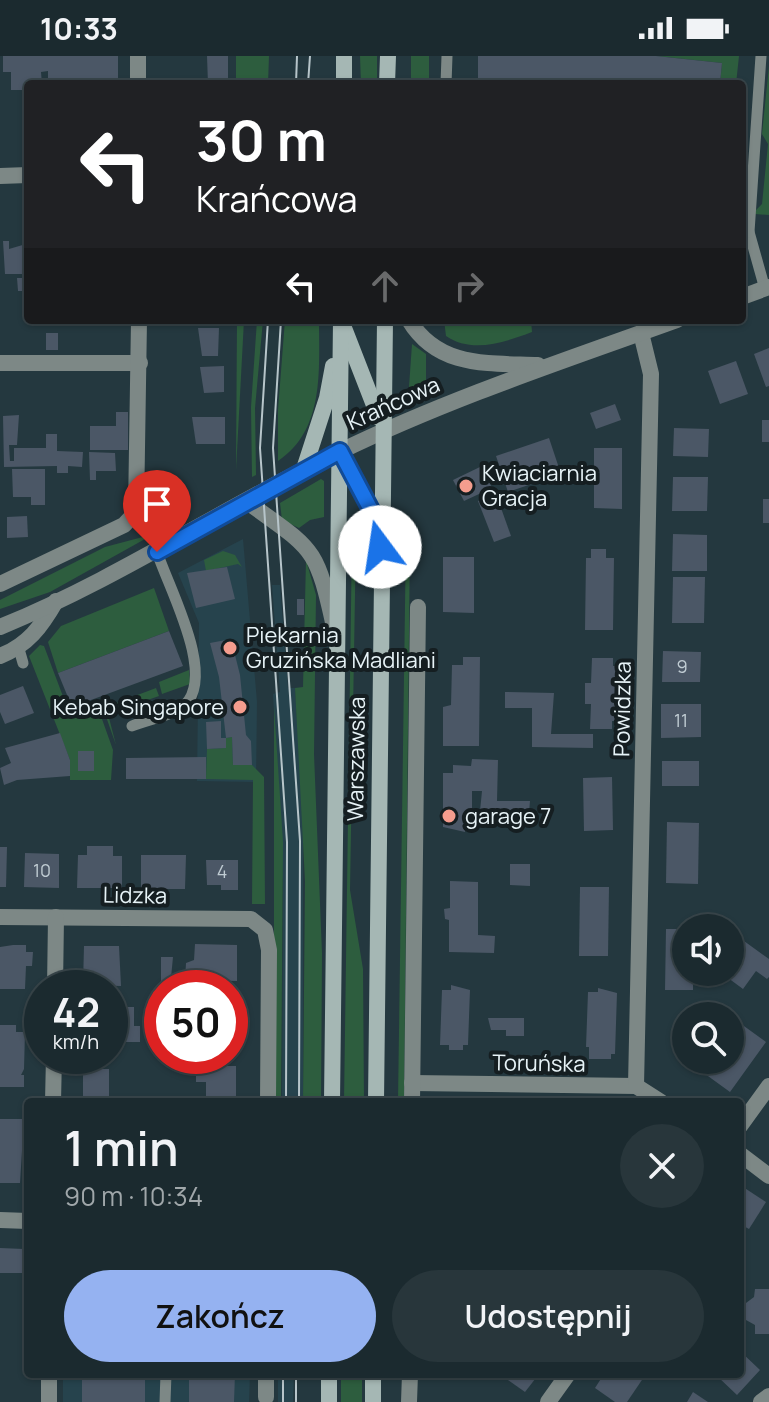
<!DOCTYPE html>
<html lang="pl">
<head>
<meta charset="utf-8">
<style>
	:root { --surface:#1b2a2f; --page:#28363b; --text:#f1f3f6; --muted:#a0a7aa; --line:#39464b; --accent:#95b2f1 }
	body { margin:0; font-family:Manrope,sans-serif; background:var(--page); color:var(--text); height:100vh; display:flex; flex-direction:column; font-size:30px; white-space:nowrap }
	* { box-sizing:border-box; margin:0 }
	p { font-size:26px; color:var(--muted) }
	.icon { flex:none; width:44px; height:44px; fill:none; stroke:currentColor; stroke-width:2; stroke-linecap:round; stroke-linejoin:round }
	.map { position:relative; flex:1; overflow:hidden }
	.drawer { position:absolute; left:24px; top:1042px; width:720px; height:280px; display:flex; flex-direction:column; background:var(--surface); border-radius:8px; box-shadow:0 2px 6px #0004,0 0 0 2px var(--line) }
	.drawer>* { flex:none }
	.hud { position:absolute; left:24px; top:24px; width:722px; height:244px; border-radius:8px; box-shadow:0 2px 6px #0004,0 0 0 2px var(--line); background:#202124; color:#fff; overflow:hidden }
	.controls { position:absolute; left:672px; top:858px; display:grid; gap:16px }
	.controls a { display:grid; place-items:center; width:72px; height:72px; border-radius:50%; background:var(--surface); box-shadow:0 2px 6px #0004,0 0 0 2px var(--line); font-size:40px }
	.speed { position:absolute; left:24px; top:914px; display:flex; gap:16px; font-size:40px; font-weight:700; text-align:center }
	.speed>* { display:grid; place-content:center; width:104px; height:104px; border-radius:50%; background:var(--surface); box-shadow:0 2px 6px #0004,0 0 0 2px var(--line); line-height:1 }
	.speed small { font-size:20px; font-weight:400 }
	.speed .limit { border:12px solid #d22; background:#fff; color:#111 }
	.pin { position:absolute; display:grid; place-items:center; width:68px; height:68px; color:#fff; margin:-82px -34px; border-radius:50% 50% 50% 0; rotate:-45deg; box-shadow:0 0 8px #0007 }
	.pin .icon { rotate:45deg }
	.me { position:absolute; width:88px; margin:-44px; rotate:346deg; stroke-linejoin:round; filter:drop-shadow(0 0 6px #0008) }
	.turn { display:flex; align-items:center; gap:28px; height:168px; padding:0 40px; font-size:36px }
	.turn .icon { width:104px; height:104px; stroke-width:2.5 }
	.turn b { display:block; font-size:56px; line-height:68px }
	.lanes { display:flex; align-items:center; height:76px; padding:0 40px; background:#0003; justify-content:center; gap:40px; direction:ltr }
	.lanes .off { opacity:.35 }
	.round { display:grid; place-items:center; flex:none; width:84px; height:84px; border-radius:42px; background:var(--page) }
	.summary { display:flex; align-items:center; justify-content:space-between; height:136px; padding:0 40px }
	h1 { font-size:48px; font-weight:600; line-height:60px }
	.primary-button { display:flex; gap:16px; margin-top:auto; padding:16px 40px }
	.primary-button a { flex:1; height:92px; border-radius:48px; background:var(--accent); color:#111; font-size:32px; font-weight:600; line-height:92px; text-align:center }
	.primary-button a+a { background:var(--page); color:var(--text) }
	.status { display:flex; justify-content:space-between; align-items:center; height:56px; padding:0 40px; background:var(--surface); direction:ltr }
	.status svg { height:22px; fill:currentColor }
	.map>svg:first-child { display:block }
	.built { fill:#26434d }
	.green { fill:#2d5d3e }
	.building { fill:#4b5766 }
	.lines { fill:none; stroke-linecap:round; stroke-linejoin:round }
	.service { stroke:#7d8886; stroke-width:11 }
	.minor { stroke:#7d8886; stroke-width:16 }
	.tertiary { stroke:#7d8886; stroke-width:16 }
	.secondary { stroke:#a5b7b4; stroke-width:16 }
	.tram { stroke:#b7c5ca; stroke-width:2 }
	.route-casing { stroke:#114b97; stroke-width:20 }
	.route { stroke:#1a73e8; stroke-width:14 }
	.poi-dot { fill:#f59d8e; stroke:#151e21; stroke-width:3 }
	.labels { text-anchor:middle; stroke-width:8; stroke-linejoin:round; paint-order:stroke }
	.number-label { font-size:18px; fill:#c0ccd3 }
	.street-label { font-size:22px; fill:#e7f3f7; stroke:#151e21 }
	.poi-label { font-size:22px; fill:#e7f3f7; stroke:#151e21; text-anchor:start }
</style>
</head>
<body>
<div class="status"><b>10:33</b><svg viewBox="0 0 49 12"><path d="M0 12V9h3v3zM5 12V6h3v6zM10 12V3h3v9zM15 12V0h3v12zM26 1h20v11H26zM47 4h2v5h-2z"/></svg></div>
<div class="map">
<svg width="769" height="1346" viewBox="0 0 769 1346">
	<rect width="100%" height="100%" fill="#24383f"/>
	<g class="built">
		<polygon points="243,483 257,646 256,726 197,725 199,567 178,517"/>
		<polygon points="272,529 280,529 288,632 295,632 303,765 303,1046 282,1046 283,826 273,638 280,636"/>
		<polygon points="63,1318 250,1318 249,1346 63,1346"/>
		<polygon points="278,1318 294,1318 293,1346 278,1346"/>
	</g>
	<g class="green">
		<polygon points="236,0 269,0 268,28 236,28"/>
		<polygon points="360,0 377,0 377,28 361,28"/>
		<rect x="411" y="0" width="18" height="28"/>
		<polygon points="656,0 739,0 736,28 720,28 722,7"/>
		<polygon points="769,10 769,159 755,158 755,155 762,148 768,88 762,78"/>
		<polygon points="237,264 244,264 236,414"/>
		<polygon points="257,264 263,264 255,352 256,419 252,421 251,351"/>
		<path d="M285,264H319C319,313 325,374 278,405V354Z"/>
		<path d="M444,264H531L532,276C505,286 472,298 446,280Z"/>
		<polygon points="412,288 426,298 426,329 414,334 409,331"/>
		<polygon points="321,423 324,425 324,461 310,464 299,472 282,464 280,447"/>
		<polygon points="154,478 50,536 0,553 0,544 105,491"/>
		<polygon points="406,479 410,483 404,1046 398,1046"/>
		<polygon points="352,480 356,480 350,834 363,913 364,1046 344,1046"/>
		<polygon points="223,495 235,499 242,511 238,508 206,515 204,504"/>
		<polygon points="306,504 316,539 314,698 322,897 321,1046 303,1046 305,825 295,632 303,631"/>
		<polygon points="154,532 169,575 58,617 48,586 61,570"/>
		<polygon points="40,589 44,590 70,659 97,649 113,694 111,724 70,724 70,704 29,600"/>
		<polygon points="189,614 190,628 162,638 159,626"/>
		<polygon points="156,632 159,640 108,658 116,689 103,652"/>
		<polygon points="274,650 283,786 281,1046 274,1046"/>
		<polygon points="232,681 233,709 252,709 264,721 265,848 252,848 253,724 206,723 207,693 225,692 226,682"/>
		<rect x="341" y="1318" width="21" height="28"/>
	</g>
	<g class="building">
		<polygon points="3,0 118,0 118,28 48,28 48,15 41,16 42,28 28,28 28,34 11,34 11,16 3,16"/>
		<polygon points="207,0 228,0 228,28 208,28"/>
		<polygon points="478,0 656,0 722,7 720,28 478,28"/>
		<polygon points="3,185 9,185 9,193 26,188 24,206 28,205 28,218 5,218"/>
		<polygon points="17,222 28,222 28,235 18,235"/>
		<polygon points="198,272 219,272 218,300 202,300"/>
		<rect x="46" y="277" width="12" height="17"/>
		<polygon points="769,292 769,330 766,331 754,298"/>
		<polygon points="736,305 748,338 720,348 708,315"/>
		<polygon points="224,310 224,336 204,337 200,311"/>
		<polygon points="615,348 621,364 596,373 590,357"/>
		<polygon points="116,356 128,356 128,394 90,394 90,370 116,370"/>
		<polygon points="19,359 17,389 9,389 10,405 14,405 14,392 46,392 46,378 57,378 57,395 83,396 82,411 68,410 68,417 57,417 57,410 4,411 3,360"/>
		<polygon points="192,361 225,361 225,388 196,388"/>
		<rect x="762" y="364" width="7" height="22"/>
		<polygon points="674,372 709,373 708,401 673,400"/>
		<polygon points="549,382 561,418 508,436 496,400"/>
		<polygon points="594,392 622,392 622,453 594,452"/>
		<polygon points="89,396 115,397 116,415 96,415 96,424 90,424"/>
		<polygon points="482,410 492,432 464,445 453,424"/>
		<polygon points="12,413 45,413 45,449 31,449 31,441 13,441"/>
		<polygon points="673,421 708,421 707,455 672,455"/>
		<polygon points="496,438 511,480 494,486 478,445"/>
		<rect x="763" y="443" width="6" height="24"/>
		<polygon points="27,460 28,481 7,482 7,461"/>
		<polygon points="673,478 707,479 707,515 672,515"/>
		<polygon points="591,493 606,493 606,502 614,502 613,574 585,574 586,502 591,502"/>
		<polygon points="443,501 474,501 474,557 443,556"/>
		<polygon points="227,511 235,543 196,552 187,517"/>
		<polygon points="673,521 705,521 704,567 672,567"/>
		<rect x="297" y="543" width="7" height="16"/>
		<polygon points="169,575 183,610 72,651 58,617"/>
		<polygon points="231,583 240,619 246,679 251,685 252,709 233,709 232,681 226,682 226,692 207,693 206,666 221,665 221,682 226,682 219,621 210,587"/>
		<polygon points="663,595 701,596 700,626 662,626"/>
		<polygon points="463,601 480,601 479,690 443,690 443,651 451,649 452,609 463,609"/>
		<polygon points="592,602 613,602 613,610 620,610 619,665 612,665 612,673 590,673 591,648 585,648 585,627 591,627"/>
		<polygon points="23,630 34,657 5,668 0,656 0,639"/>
		<polygon points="505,636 554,637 551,678 593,678 593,692 532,691 532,652 505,652"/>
		<polygon points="661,648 701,648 701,681 661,682"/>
		<polygon points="60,677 70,704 70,720 17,724 4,729 0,712 11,707 5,692"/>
		<rect x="78" y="695" width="16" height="20"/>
		<polygon points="206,701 206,723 126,723 126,702"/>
		<polygon points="472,703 498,704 497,745 530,745 529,757 494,756 494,766 479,765 482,735 472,735 472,771 465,771 465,776 443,771 443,717 453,717 453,709 471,710"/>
		<rect x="662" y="705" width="37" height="25"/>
		<polygon points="612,721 613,774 584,775 583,722"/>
		<polygon points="667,766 699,767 698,828 666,827"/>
		<polygon points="87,790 113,790 113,800 122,800 122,832 77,832 78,799 87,799"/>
		<polygon points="0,791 7,791 6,831 0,831"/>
		<polygon points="25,797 59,798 59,832 24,831"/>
		<polygon points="141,799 186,799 185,833 141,833"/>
		<polygon points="206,804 238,804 238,834 221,834 221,829 207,829"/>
		<polygon points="510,808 530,808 530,830 510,829"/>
		<polygon points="450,825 478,826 478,879 495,880 494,897 449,896 449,864 445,863 444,853 450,852"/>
		<polygon points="580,831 609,831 608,900 579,900"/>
		<polygon points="666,873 686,873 686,916 693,916 693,934 665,934"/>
		<polygon points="744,885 769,903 769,921 767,923 756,915 743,933 724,919 730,916 730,909"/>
		<polygon points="195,888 237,889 237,925 185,924 186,907 194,904"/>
		<polygon points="13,889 26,889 26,896 33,896 32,910 26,910 25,933 0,933 0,891"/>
		<polygon points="84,890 119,890 121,930 83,929"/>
		<polygon points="161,901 173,901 170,932 161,932"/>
		<polygon points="451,929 470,934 468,989 463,989 463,994 449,994 449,989 440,989 442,934 451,934"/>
		<polygon points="598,932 617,937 615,998 611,998 611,1003 589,1003 589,991 586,991 588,936 598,936"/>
		<polygon points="230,948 237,948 238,989 230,989"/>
		<polygon points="110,951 134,951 134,970 140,970 140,986 110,986"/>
		<polygon points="488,962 524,962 524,980 506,980 506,974 491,974"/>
		<polygon points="737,965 766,986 730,1036 701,1015 709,1004 730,1004 730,974"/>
		<polygon points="0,969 16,969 16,976 25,976 24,1013 21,1019 24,1019 24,1031 0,1031"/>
		<polygon points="196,1010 236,1010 236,1043 206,1043 206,1026 196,1026"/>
		<rect x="83" y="1013" width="26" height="30"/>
		<polygon points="0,1063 24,1063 20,1127 0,1127"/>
		<polygon points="740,1129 766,1146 749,1173 740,1168"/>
		<polygon points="0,1192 24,1193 24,1217 0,1217"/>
		<polygon points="755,1233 769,1233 769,1278 755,1278 755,1269 746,1264 743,1255 746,1247 754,1241"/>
		<polygon points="740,1295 760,1314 737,1339 717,1320 740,1318"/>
		<rect x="82" y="1318" width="63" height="28"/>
		<polygon points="189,1318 235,1318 234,1346 189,1346"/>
		<polygon points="512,1318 539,1318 525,1336 508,1324"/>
		<polygon points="604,1318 646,1318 627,1346 615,1346 595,1332"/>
		<polygon points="693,1336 708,1346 687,1346"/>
	</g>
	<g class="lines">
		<g class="service">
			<polyline points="446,28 447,0"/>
			<polyline points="749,176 765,233"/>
			<polyline points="742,178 749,176 761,0"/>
			<polyline points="19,593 23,607"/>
			<path d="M132,670C147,664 174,659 185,649C216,618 169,533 157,496"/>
			<polyline points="165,1346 166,1318"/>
		</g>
		<g class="minor">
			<polyline points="138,0 138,28"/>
			<polyline points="0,120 28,119"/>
			<polyline points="0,307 140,307"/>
			<polyline points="0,528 124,469 136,456 139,264"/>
			<path d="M0,600C28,589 41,571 56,545"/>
			<polyline points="0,861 251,863 265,874 269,894 268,1046"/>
			<polyline points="55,932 56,861"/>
			<polyline points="412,1027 636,1030 661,1046"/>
			<polyline points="636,1030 651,318 641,277"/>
			<polyline points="53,1046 54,1000"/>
			<polyline points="412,1046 418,551"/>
			<polyline points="740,1070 769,1030"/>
			<polyline points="740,1098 769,1120"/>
			<polyline points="0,1164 28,1165"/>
			<polyline points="266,1341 266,1318"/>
			<polyline points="49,1346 49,1318"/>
			<polyline points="409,1346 410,1318"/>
			<polyline points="548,1346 568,1318"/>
			<polyline points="761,1346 769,1340"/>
		</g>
		<g class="tertiary">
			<polyline points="742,241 769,231"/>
			<path d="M409,264C438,312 487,307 538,309"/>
			<path d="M246,445C313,494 316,488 334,571"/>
			<path d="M0,571C118,523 224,451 339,396C448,343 563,305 677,264"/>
		</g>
		<g class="secondary">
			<polyline points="344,28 344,0"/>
			<polyline points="387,28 388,0"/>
			<polyline points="344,272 379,362"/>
			<polyline points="341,397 379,468"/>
			<polyline points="304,413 327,342 333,310"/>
			<polyline points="332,1046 341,264"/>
			<polyline points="376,1046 385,264"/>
			<polyline points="329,1346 329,1318"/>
			<polyline points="373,1346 373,1318"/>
		</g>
		<g class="tram">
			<polyline points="296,28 297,0"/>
			<polyline points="308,28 310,0"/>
			<polyline points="268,264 260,392 287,786 286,1046"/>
			<polyline points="281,264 273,392 300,785 299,1046"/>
			<polyline points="283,1346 283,1318"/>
			<polyline points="296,1346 296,1318"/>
		</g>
	</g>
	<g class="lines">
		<g class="route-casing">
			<polyline id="route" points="157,496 340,395 380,471 380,491"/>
		</g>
		<use href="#route" class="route"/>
	</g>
	<g class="poi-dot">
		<circle cx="466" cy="430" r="8"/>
		<circle cx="230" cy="592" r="8"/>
		<circle cx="240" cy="651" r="8"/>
		<circle cx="449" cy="760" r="8"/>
	</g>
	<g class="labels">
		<g class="number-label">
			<text x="682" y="617">9</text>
			<text x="681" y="671">11</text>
			<text x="42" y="821">10</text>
			<text x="222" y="822">4</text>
		</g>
		<g class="street-label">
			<text transform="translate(393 347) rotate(-24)" y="8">Krańcowa</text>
			<text transform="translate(622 653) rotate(-89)" y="8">Powidzka</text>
			<text transform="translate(356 703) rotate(-89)" y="8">Warszawska</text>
			<text transform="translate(135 839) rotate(1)" y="8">Lidzka</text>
			<text transform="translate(539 1007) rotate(1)" y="8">Toruńska</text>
		</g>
		<g class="poi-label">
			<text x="482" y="425">Kwiaciarnia<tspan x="482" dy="25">Gracja</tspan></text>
			<text x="246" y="587">Piekarnia<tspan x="246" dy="25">Gruzińska Madliani</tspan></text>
			<text x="224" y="659" text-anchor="end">Kebab Singapore</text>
			<text x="465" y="768">garage 7</text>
		</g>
	</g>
</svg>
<div class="controls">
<a><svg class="icon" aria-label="sound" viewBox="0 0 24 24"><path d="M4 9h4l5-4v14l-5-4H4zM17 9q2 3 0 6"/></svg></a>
<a><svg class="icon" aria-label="search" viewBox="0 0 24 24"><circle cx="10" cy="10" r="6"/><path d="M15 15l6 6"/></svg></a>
</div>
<div class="speed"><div>42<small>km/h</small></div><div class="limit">50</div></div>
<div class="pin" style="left:157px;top:496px;background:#d93025"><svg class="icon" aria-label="arrive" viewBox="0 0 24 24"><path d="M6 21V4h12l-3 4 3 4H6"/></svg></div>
<svg class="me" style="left:380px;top:491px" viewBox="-20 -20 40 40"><circle r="19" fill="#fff"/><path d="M0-13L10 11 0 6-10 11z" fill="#1a73e8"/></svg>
<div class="hud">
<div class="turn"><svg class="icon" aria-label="left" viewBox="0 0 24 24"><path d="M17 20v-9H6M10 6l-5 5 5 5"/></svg><div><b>30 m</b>Krańcowa</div></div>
<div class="lanes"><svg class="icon" aria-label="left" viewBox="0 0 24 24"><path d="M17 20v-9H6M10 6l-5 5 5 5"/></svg><svg class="icon off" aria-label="ahead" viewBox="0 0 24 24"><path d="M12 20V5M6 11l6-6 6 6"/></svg><svg class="icon off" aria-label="right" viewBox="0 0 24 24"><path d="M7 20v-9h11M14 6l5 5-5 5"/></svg></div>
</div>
<section class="drawer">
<div class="summary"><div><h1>1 min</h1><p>90 m · 10:34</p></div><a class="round"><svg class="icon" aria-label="close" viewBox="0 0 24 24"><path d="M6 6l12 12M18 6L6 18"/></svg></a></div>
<div class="primary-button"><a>Zakończ</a><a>Udostępnij</a></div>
</section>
</div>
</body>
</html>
